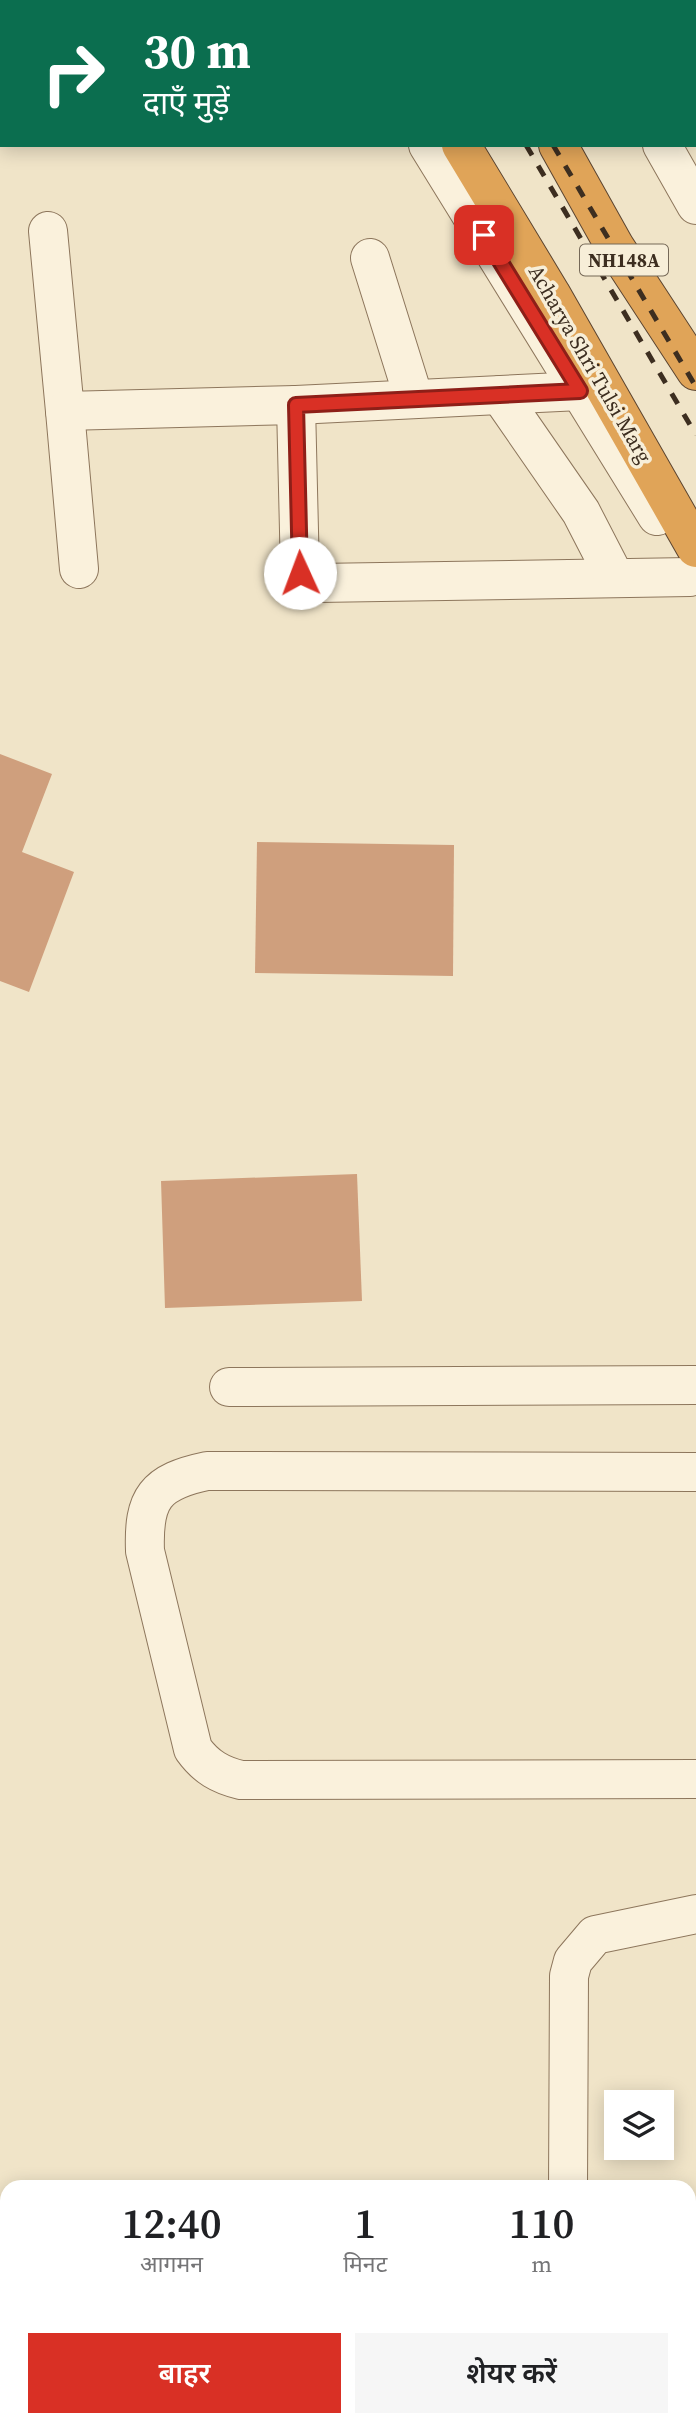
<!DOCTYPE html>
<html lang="hi">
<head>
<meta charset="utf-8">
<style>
	:root { --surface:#fff; --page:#f6f6f6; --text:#202124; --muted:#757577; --accent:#d93025 }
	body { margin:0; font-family:"Source Serif 4","Noto Sans Devanagari",serif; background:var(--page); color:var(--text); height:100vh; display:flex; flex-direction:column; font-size:26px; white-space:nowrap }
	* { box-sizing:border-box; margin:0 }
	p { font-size:23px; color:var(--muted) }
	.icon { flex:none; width:38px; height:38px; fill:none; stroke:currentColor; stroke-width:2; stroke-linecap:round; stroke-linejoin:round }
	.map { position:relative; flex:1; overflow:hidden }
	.sheet { position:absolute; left:0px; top:2180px; width:696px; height:247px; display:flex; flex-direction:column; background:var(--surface); border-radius:21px 21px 0 0; box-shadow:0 4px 18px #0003 }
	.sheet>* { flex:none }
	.top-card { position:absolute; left:0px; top:0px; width:696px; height:147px; box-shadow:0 4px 18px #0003; background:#0b6e4f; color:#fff; overflow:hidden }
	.controls { position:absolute; left:604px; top:2090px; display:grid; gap:14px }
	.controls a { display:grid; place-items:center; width:70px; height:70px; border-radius:0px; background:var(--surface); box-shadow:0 4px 18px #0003; font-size:35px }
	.pin { position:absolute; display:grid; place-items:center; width:60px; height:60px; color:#fff; margin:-30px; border-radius:14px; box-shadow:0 4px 10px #0006 }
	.me { position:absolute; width:77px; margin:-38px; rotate:358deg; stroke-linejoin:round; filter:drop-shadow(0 0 5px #0008) }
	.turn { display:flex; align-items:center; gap:24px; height:147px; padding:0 28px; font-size:32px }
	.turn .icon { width:91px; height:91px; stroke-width:2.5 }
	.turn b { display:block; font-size:49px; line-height:60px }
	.eta { display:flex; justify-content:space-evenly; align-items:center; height:119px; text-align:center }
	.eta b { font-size:42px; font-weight:600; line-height:49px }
	.cta { display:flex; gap:14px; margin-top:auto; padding:14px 28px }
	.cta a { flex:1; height:80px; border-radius:0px; background:var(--accent); color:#fff; font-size:28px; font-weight:600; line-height:80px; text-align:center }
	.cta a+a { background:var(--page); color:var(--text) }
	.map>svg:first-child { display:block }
	.building { fill:#cf9f7d }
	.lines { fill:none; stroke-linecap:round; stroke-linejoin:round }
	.minor-casing { stroke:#8d765c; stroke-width:40 }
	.highway-casing { stroke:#5b4430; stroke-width:40 }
	.minor { stroke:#faf1dc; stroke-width:38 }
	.highway { stroke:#e0a458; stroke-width:38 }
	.rail { stroke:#3d2e20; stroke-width:5; stroke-dasharray:12 12; stroke-linecap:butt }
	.route-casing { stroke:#8d1f18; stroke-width:18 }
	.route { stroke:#d93025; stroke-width:12 }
	.labels { text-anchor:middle; stroke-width:7; stroke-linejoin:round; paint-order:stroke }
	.shield { fill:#f7eed8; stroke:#756857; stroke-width:2 }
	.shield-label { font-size:19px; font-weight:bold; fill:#3d2e20 }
	.street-label { font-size:21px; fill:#3d2e20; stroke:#f7eed8 }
</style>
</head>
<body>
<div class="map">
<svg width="696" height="2427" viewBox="0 0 696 2427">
	<rect width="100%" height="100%" fill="#f0e4c8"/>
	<g class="building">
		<polygon points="0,754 52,774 22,852 74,872 29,992 0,981"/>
		<polygon points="257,842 454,845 453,976 255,973"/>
		<polygon points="357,1174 362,1301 165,1308 161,1181"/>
		<polygon points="7,2226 7,2373 2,2377 0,2231"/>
	</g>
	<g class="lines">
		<g class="minor-casing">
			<g id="minor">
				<polyline points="338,0 339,2"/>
				<polyline points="578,0 579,2"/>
				<polyline points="695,48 696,48"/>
				<polyline points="428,145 657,516"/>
				<polyline points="662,145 696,205"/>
				<polyline points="48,231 65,411 296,405 300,573 305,580 317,583 690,577"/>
				<polyline points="370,258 414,399"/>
				<polyline points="500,395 581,512 615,578"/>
				<polyline points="296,405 580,391"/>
				<polyline points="65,411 79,569"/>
				<polyline points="229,1387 696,1385"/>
				<path d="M696,1472L207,1471C155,1482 143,1498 145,1551L193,1749C206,1767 220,1775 241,1780L696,1779"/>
				<polyline points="568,2188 569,1976 573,1961 595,1935 696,1914"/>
				<polyline points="589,2420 592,2427"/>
			</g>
		</g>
		<g class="highway-casing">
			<g id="highway">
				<polyline points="373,0 374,2"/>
				<polyline points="476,0 477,2"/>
				<polyline points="461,145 551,294 696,548"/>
				<polyline points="558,145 615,247 696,371"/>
			</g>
		</g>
		<use href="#minor" class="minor"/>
		<use href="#highway" class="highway"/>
		<g class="rail">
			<polyline points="440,0 441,2"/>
			<polyline points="467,0 468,2"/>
			<polyline points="526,145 696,435"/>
			<polyline points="553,145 696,387"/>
		</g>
	</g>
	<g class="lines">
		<g class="route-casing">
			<polyline id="route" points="300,573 296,405 580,391 484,235"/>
		</g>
		<use href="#route" class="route"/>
	</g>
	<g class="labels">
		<rect class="shield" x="580" y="244.5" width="88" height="31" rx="5"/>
		<g class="shield-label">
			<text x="624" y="267">NH148A</text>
		</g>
		<g class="street-label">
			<text transform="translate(590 364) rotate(60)" y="7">Acharya Shri Tulsi Marg</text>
		</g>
	</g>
</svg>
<div class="controls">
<a><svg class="icon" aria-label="layers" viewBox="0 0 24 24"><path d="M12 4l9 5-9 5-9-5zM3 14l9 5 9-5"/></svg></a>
</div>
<div class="pin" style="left:484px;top:235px;background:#d93025"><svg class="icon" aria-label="arrive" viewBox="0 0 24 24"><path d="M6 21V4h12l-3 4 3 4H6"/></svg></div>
<svg class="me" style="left:300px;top:573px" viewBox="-20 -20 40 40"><circle r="19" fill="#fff"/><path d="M0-13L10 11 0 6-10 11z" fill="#d93025"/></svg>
<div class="top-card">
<div class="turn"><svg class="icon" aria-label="right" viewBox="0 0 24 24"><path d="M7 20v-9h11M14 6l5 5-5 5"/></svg><div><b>30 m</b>दाएँ मुड़ें</div></div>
</div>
<section class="sheet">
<div class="eta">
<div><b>12:40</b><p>आगमन</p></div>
<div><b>1</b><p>मिनट</p></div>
<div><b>110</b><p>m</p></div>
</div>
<div class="cta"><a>बाहर</a><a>शेयर करें</a></div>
</section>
</div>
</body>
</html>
